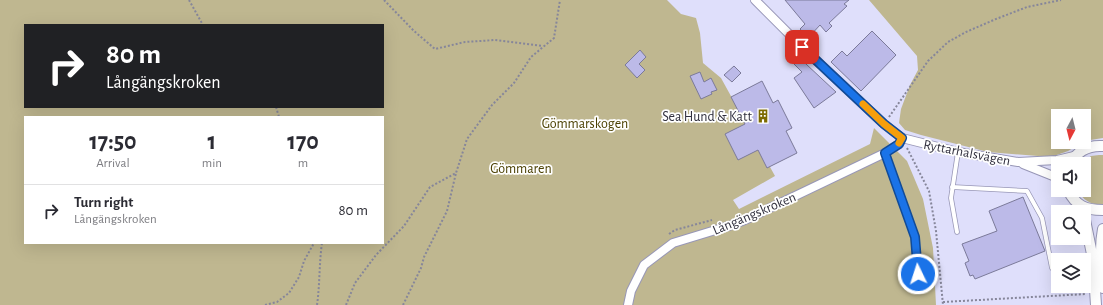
<!DOCTYPE html>
<html lang="en">
<head>
<meta charset="utf-8">
<style>
	:root { --surface:#fff; --page:#f7f7f7; --text:#2b2b33; --muted:#7c7c81; --line:#e1e1e2 }
	body { margin:0; font-family:"Alegreya Sans",sans-serif; background:var(--page); color:var(--text); height:100vh; display:flex; flex-direction:column; font-size:15px; white-space:nowrap }
	* { box-sizing:border-box; margin:0 }
	p { font-size:13px; color:var(--muted) }
	.icon { flex:none; width:22px; height:22px; fill:none; stroke:currentColor; stroke-width:2; stroke-linecap:round; stroke-linejoin:round }
	.map { position:relative; flex:1; overflow:hidden }
	.side { position:absolute; left:24px; top:116px; width:360px; height:128px; display:flex; flex-direction:column; background:var(--surface); border-radius:0px; box-shadow:0 4px 16px #0002 }
	.side>* { flex:none }
	.hud { position:absolute; left:24px; top:24px; width:360px; height:84px; border-radius:0px; box-shadow:0 4px 16px #0002; background:#202124; color:#fff; overflow:hidden }
	.needle { width:26px; rotate:187deg }
	.fabs { position:absolute; left:1051px; top:109px; display:grid; gap:8px }
	.fabs a { display:grid; place-items:center; width:40px; height:40px; border-radius:0px; background:var(--surface); box-shadow:0 4px 16px #0002; font-size:20px }
	.pin { position:absolute; display:grid; place-items:center; width:34px; height:34px; color:#fff; margin:-17px; border-radius:8px; box-shadow:0 2px 6px #0006 }
	.me { position:absolute; width:44px; margin:-22px; rotate:356deg; stroke-linejoin:round; filter:drop-shadow(0 0 3px #0008) }
	.turn { display:flex; align-items:center; gap:14px; height:84px; padding:0 16px; font-size:18px }
	.turn .icon { width:52px; height:52px; stroke-width:2.5 }
	.turn b { display:block; font-size:28px; line-height:34px }
	.eta { display:flex; justify-content:space-evenly; align-items:center; height:68px; text-align:center }
	.eta b { font-size:24px; font-weight:700; line-height:28px }
	ul { padding:0; list-style:none }
	li { display:flex; align-items:center; gap:12px; height:52px; padding:0 16px; border-top:1px solid var(--line) }
	li div { flex:1 }
	li b { display:block; font-size:15px }
	li em { font-style:normal }
	.map>svg:first-child { display:block }
	.green { fill:#bfb790; fill-rule:evenodd }
	.building { fill:#bcbae8; stroke:#7b7a99 }
	.lines { fill:none; stroke-linecap:round; stroke-linejoin:round }
	.service-casing { stroke:#9897b7; stroke-width:5.5 }
	.minor-casing { stroke:#9897b7; stroke-width:10 }
	.tertiary-casing { stroke:#9897b7; stroke-width:12 }
	.path { stroke:#86869a; stroke-width:2; stroke-dasharray:2 2; stroke-linecap:butt }
	.service { stroke:#fff; stroke-width:4 }
	.minor { stroke:#fff; stroke-width:8 }
	.tertiary { stroke:#fff; stroke-width:10 }
	.route-casing { stroke:#114b97; stroke-width:10 }
	.route { stroke:#1a73e8; stroke-width:7 }
	.slow { stroke:#f59e0b; stroke-width:7 }
	.labels { text-anchor:middle; stroke-width:3.5; stroke-linejoin:round; paint-order:stroke }
	.poi-label { font-size:14px; fill:#31303e; stroke:#fff; text-anchor:end }
	.park-label { font-size:14px; fill:#4a3f01; stroke:#fff }
	.street-label { font-size:14px; fill:#31303e; stroke:#fff }
</style>
</head>
<body>
<div class="map">
<svg width="1103" height="305" viewBox="0 0 1103 305">
	<rect width="100%" height="100%" fill="#dfdffb"/>
	<g class="green">
		<path d="M0,0H667L681,14L696,18L700,33L703,63L721,78L775,176L733,200L739,209L870,144L874,128L907,161L923,199L933,248L936,305H0ZM25,25H383V107H25ZM25,117H383V243H25Z"/>
		<polygon points="869,0 1103,0 1103,138 1084,141 1084,116 1058,116 1058,142 1083,142 1068,151 1051,157 988,152 921,135 905,130 899,123 901,109 910,85 918,70 917,56"/>
		<path d="M1099,155H1103V205C1091,205 1083,200 1077,190H1084V164H1080L1091,156Z"/>
	</g>
	<g class="building">
		<polygon points="785,0 849,0 844,4 847,6 829,23 832,26 826,32 820,25 809,37 807,34 806,35 800,29 805,24"/>
		<polygon points="872,31 896,55 861,91 831,62 842,51 847,56"/>
		<polygon points="640,50 646,57 639,64 645,70 637,78 625,65"/>
		<polygon points="791,50 836,92 814,108 794,78 802,72 786,56"/>
		<polygon points="734,66 741,73 732,82 724,75"/>
		<polygon points="700,72 704,82 711,78 717,90 711,92 712,94 701,99 690,76"/>
		<polygon points="762,81 773,103 778,100 792,128 786,131 797,153 767,168 758,150 738,160 725,134 745,124 731,97"/>
		<polygon points="1023,197 1045,251 975,279 973,275 970,276 965,263 969,261 962,244 997,231 989,211"/>
	</g>
	<g class="lines">
		<g class="service-casing">
			<g id="service">
				<polyline points="885,153 915,237 918,287"/>
				<polyline points="952,187 1027,191 1042,218 1052,268"/>
				<polyline points="957,232 951,198 958,152"/>
			</g>
		</g>
		<g class="minor-casing">
			<g id="minor">
				<polyline points="755,0 802,47 884,124 902,138 958,152 1018,162 1057,160 1074,156"/>
				<polyline points="1023,164 1058,178"/>
				<polyline points="628,305 631,291 644,265 673,243 732,225 747,219 885,153 899,144 902,138"/>
			</g>
		</g>
		<g class="tertiary-casing">
			<g id="tertiary">
				<path d="M1070,164C1077,151 1088,145 1103,146"/>
				<path d="M1068,190C1076,206 1085,210 1103,210"/>
				<polyline points="1084,215 1093,259 1096,305"/>
				<path d="M1103,229C1099,249 1102,268 1103,288"/>
			</g>
		</g>
		<g class="path">
			<polyline points="189,0 203,25"/>
			<polyline points="384,0 414,31 435,49 465,42 495,40 543,46"/>
			<polyline points="276,107 279,117"/>
			<polyline points="889,117 928,61 948,42 966,32 996,19 1027,7 1061,0"/>
			<polyline points="907,148 929,191 936,231 943,305"/>
			<polyline points="669,234 675,230 712,220"/>
			<polyline points="943,302 1086,294"/>
			<polyline points="265,305 277,302 289,293 299,277 304,261 314,243"/>
			<path d="M317,305C320,284 319,264 322,243"/>
			<polyline points="346,305 355,283 376,255 404,226 430,187 456,173 467,139 492,105 514,83 531,57 554,38 560,0"/>
			<polyline points="403,305 421,268 424,257 447,211 456,173"/>
		</g>
		<use href="#service" class="service"/>
		<use href="#minor" class="minor"/>
		<use href="#tertiary" class="tertiary"/>
	</g>
	<g class="lines">
		<g class="route-casing">
			<polyline id="route" points="802,47 884,124 902,138 899,144 885,153 915,237 918,274"/>
		</g>
		<use href="#route" class="route"/>
		<polyline class="slow" points="863,104 884,124 902,138 899,143"/>
	</g>
	<defs>
		<g id="building-bare" transform="scale(1.08)"><path d="M-4-6H4V6H1V3H-1V6H-4ZM-2.5-4.3h1.7v1.8h-1.7ZM.8-4.3h1.7v1.8H.8ZM-2.5-1h1.7V.8h-1.7ZM.8-1h1.7V.8H.8Z" fill="#7c6a01" stroke="#fff" stroke-width="2.5" paint-order="stroke"/></g>
	</defs>
	<g fill-rule="evenodd">
		<use href="#building-bare" x="763" y="116"/>
	</g>
	<g class="labels">
		<g class="poi-label">
			<text x="752" y="121">Sea Hund &amp; Katt</text>
		</g>
		<g class="park-label">
			<text x="585" y="128">Gömmarskogen</text>
			<text x="521" y="173">Gömmaren</text>
		</g>
		<g class="street-label">
			<text transform="translate(967 152) rotate(11)" y="5">Ryttarhalsvägen</text>
			<text transform="translate(754 213) rotate(-23)" y="5">Långängskroken</text>
		</g>
	</g>
</svg>
<div class="fabs">
<a><svg class="needle" viewBox="-14 -14 28 28"><path d="M0-13l5 13h-10z" fill="#e53935"/><path d="M0 13l5-13h-10z" fill="#7c7c81"/></svg></a>
<a><svg class="icon" aria-label="sound" viewBox="0 0 24 24"><path d="M4 9h4l5-4v14l-5-4H4zM17 9q2 3 0 6"/></svg></a>
<a><svg class="icon" aria-label="search" viewBox="0 0 24 24"><circle cx="10" cy="10" r="6"/><path d="M15 15l6 6"/></svg></a>
<a><svg class="icon" aria-label="layers" viewBox="0 0 24 24"><path d="M12 4l9 5-9 5-9-5zM3 14l9 5 9-5"/></svg></a>
</div>
<div class="pin" style="left:802px;top:47px;background:#d93025"><svg class="icon" aria-label="arrive" viewBox="0 0 24 24"><path d="M6 21V4h12l-3 4 3 4H6"/></svg></div>
<svg class="me" style="left:918px;top:274px" viewBox="-20 -20 40 40"><circle r="17" fill="#1a73e8" stroke="#fff" stroke-width="3"/><path d="M0-11L8 9 0 5-8 9z" fill="#fff"/></svg>
<div class="hud">
<div class="turn"><svg class="icon" aria-label="right" viewBox="0 0 24 24"><path d="M7 20v-9h11M14 6l5 5-5 5"/></svg><div><b>80 m</b>Långängskroken</div></div>
</div>
<section class="side">
<div class="eta">
<div><b>17:50</b><p>Arrival</p></div>
<div><b>1</b><p>min</p></div>
<div><b>170</b><p>m</p></div>
</div>
<ul>
<li><svg class="icon" aria-label="right" viewBox="0 0 24 24"><path d="M7 20v-9h11M14 6l5 5-5 5"/></svg><div><b>Turn right</b><p>Långängskroken</p></div><em>80 m</em></li>
</ul>
</section>
</div>
</body>
</html>
